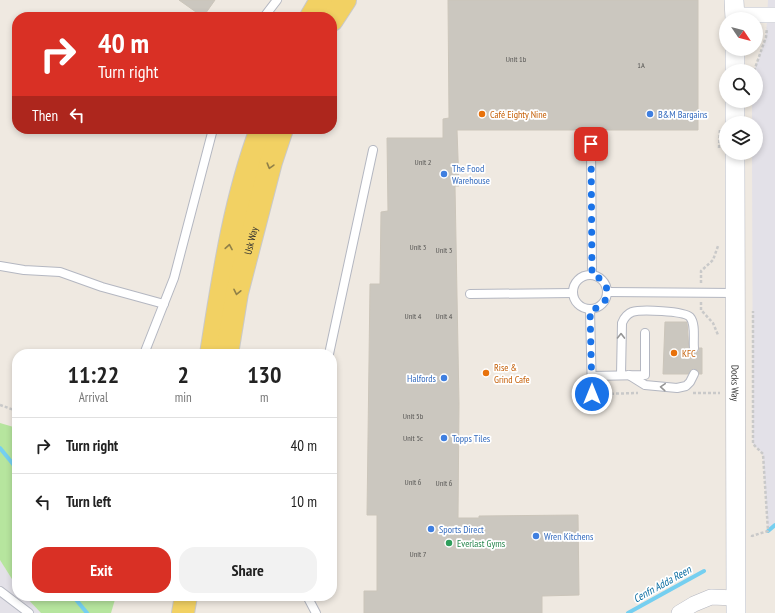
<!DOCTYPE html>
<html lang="en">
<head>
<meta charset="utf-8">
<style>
	:root { --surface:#fff; --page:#f2f2f2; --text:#222; --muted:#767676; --line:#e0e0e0; --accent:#d93025 }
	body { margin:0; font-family:"PT Sans Narrow",sans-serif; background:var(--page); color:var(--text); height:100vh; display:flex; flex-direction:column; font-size:15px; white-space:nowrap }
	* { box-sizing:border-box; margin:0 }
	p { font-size:13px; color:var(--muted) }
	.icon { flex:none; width:22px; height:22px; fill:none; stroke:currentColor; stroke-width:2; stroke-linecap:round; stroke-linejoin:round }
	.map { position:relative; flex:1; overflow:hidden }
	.panel { position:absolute; left:12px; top:349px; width:325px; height:252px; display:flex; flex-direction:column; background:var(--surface); border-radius:16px; box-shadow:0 2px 6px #0003 }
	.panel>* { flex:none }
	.top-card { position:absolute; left:12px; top:12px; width:325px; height:122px; border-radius:16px; box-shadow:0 2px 6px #0003; background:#d93025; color:#fff; overflow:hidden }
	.needle { width:26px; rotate:125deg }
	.tools { position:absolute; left:719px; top:12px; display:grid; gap:8px }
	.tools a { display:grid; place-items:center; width:44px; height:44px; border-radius:50%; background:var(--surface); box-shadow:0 2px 6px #0003; font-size:20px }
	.pin { position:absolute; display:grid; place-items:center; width:34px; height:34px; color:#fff; margin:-17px; border-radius:8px; box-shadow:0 2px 6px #0006 }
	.me { position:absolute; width:44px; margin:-22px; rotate:0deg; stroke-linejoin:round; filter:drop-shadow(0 0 3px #0008) }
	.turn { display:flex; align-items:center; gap:14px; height:84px; padding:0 20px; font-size:18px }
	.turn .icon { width:52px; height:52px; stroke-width:2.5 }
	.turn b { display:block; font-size:28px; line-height:34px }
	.then { display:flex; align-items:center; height:38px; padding:0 20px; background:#0003; gap:8px; font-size:15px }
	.eta { display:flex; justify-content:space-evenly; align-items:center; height:68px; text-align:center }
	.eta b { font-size:24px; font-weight:600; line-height:28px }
	.primary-button { display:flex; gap:8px; margin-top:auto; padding:8px 20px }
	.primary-button a { flex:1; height:46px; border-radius:16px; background:var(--accent); color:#fff; font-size:16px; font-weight:600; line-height:46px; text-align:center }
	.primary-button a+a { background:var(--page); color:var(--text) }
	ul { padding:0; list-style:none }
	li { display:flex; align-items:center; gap:12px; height:56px; padding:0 20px; border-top:1px solid var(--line) }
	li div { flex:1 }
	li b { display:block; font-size:15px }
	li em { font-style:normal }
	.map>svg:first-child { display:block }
	.industrial { fill:#e3e1e8 }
	.green { fill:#b6e59e }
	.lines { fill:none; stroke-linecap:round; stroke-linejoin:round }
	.stream { stroke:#75cff0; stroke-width:4 }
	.building { fill:#cbc7bf; stroke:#cbc5ba }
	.service-casing { stroke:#b4b7c1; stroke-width:10 }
	.minor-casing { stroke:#b4b7c1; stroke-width:16 }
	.tertiary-casing { stroke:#b4b7c1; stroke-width:20 }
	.primary-casing { stroke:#c9c9c9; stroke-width:24 }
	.path { stroke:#c9c9c9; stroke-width:2.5; stroke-dasharray:3 2; stroke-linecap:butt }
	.service { stroke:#fff; stroke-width:8 }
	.minor { stroke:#fff; stroke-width:15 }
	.tertiary { stroke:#fff; stroke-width:19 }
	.primary { stroke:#f2d163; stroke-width:22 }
	.oneway { stroke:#908048 }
	.oneway2 { stroke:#969696 }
	.route { stroke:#1a73e8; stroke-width:7; stroke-dasharray:0 12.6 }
	.food-dot { fill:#e8710a; stroke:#fff; stroke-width:1.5 }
	.shop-dot { fill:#3f7fe0; stroke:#fff; stroke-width:1.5 }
	.leisure-dot { fill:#2e9e5b; stroke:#fff; stroke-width:1.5 }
	.labels { text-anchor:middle; stroke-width:3.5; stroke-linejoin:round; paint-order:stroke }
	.number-label { font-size:8px; fill:#555452 }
	.food-label { font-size:10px; fill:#c56008; stroke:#fff; text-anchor:start }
	.shop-label { font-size:10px; fill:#366cbe; stroke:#fff; text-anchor:start }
	.street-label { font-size:10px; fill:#2e2e2e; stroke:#fff }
	.leisure-label { font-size:10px; fill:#27864d; stroke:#fff; text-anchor:start }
	.water-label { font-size:11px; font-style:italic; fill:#0d6fa3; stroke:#fff }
</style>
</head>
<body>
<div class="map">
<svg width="775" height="613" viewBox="0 0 775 613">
	<rect width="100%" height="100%" fill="#efe9e1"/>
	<g class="industrial">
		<polygon points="768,0 775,0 775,525 768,531 763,454 753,444 752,153 756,153 756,123 752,123 752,101 756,101 756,71 754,71 766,37"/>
		<polygon points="0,560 17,587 17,596 25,596 41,613 0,613"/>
	</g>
	<g class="green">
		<polygon points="0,423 17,428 17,587 0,560"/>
		<polygon points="25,596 116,596 111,613 41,613"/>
	</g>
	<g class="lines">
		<g class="stream">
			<polyline points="0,448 13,464 17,471"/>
			<polyline points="768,531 775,525"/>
			<polyline points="73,596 87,613"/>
			<polyline points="628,613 704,571"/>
		</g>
	</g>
	<g class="building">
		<polygon points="179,0 215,0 203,17"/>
		<polygon points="448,0 698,0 698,130 457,130 459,186 455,186 459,404 458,518 479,518 479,516 578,515 579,595 542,596 542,613 364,613 364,591 377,591 377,515 367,515 370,284 380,284 381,212 388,211 387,138 443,138 443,119 449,118"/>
		<polygon points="665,322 687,322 689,351 695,353 699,351 699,348 702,348 702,374 699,374 698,371 694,369 691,370 688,374 663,374"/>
	</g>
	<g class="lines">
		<g class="service-casing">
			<g id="service">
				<polyline points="264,17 277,0"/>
				<polyline points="591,144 592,275"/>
				<polyline points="0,266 24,270 60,272 102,287 164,304"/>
				<circle cx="590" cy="292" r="17"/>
				<polyline points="608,292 735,293"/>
				<polyline points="470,294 573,293"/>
				<polyline points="590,310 592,394"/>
				<polyline points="144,354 174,278 213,129"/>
				<polyline points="329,354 373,150"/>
				<path d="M621,375L622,323C624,318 627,314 632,312C641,309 684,311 690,317C696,324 693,339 694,348"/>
				<polyline points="629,375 645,385 677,388 686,386 690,382 694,374"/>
				<polyline points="592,376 645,375 645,333"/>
				<polyline points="0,591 29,613"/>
				<polyline points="307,596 316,613"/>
			</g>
		</g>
		<g class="minor-casing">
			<g id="minor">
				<polyline points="735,15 775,15"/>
				<polyline points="679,613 694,604 711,597 736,598"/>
			</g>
		</g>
		<g class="tertiary-casing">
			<g id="tertiary">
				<polyline points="734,0 735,19"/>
				<polyline points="735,49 735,71"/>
				<polyline points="735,101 735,123"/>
				<path id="s1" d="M735,153L736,613"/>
			</g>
		</g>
		<g class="primary-casing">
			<g id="primary">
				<polyline points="311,17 321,0"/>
				<polyline points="332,20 345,0"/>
				<path d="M211,354C223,278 234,201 261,129"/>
				<path id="s2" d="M227,354L237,293L271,162L282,129"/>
				<polyline points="183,613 186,596"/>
			</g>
		</g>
		<g class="path">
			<polyline points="754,71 766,37 767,28"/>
			<polyline points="719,148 720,129"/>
			<polyline points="701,283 701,271 713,260 718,246"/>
			<polyline points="701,302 701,310 713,323 718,335"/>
			<polyline points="693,393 720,393"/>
			<polyline points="601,394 638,393"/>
			<polyline points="0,405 17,411"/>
			<polyline points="752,537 752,536 768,531 763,454 753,444 753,311"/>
		</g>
		<use href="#service" class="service"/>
		<use href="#minor" class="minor"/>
		<use href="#tertiary" class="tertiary"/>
		<use href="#primary" class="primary"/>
	</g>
	<defs><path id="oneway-chevron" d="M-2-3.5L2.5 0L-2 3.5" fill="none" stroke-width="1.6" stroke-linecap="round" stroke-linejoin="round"/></defs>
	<g class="oneway">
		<use href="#oneway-chevron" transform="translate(270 166) rotate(106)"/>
		<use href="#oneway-chevron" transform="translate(229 247) rotate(-80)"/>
		<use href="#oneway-chevron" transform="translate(237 292) rotate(102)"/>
	</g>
	<g class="oneway2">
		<use href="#oneway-chevron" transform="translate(621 336) rotate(-89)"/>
		<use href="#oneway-chevron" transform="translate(663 387) rotate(-176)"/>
	</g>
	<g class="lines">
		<path class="route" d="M591,144L592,275C613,281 612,306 590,310L592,394"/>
	</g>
	<g class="food-dot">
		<circle cx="482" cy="114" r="4"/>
		<circle cx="674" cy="353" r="4"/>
		<circle cx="486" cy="373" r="4"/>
	</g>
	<g class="shop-dot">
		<circle cx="650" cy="114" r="4"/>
		<circle cx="444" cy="174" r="4"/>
		<circle cx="444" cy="378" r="4"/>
		<circle cx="444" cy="438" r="4"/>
		<circle cx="431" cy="529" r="4"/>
		<circle cx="536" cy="536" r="4"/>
	</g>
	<circle class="leisure-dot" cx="449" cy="543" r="4"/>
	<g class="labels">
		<g class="number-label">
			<text x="516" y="62">Unit 1b</text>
			<text x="641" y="68">1A</text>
			<text x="423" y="165">Unit 2</text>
			<text x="418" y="250">Unit 3</text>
			<text x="444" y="253">Unit 3</text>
			<text x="413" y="319">Unit 4</text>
			<text x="444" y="319">Unit 4</text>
			<text x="413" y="419">Unit 5b</text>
			<text x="413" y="441">Unit 5c</text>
			<text x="413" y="485">Unit 6</text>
			<text x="444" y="486">Unit 6</text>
			<text x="418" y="557">Unit 7</text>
		</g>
		<g class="food-label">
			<text x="490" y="118">Café Eighty Nine</text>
			<text x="682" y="357">KFC</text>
			<text x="494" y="371">Rise &amp;<tspan x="494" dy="12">Grind Cafe</tspan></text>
		</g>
		<g class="shop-label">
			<text x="658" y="118">B&amp;M Bargains</text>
			<text x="452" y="172">The Food<tspan x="452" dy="12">Warehouse</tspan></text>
			<text x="436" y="382" text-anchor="end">Halfords</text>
			<text x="452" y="442">Topps Tiles</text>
			<text x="439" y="533">Sports Direct</text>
			<text x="544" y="540">Wren Kitchens</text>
		</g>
		<g class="street-label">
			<text dy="4" stroke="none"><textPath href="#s2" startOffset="116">Usk Way</textPath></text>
			<text dy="4" stroke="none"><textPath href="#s1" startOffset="230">Docks Way</textPath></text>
		</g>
		<g class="leisure-label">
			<text x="457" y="547">Everlast Gyms</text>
		</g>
		<g class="water-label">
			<text transform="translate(662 584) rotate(-29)" y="4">Cenfn Adda Reen</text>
		</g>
	</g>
</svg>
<div class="tools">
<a><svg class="needle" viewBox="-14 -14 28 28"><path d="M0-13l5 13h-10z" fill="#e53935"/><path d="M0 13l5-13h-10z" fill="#767676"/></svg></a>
<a><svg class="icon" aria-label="search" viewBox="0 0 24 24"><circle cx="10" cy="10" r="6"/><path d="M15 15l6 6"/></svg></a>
<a><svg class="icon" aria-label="layers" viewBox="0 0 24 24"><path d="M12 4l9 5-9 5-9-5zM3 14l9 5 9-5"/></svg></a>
</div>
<div class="pin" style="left:591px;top:144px;background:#d93025"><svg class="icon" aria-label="arrive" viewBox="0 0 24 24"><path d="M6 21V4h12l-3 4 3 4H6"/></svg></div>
<svg class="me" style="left:592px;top:394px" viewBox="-20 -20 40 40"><circle r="17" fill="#1a73e8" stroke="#fff" stroke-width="3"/><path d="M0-11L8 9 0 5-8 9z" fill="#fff"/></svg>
<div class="top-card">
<div class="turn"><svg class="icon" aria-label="right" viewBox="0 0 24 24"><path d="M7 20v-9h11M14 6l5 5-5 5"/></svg><div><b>40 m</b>Turn right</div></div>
<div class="then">Then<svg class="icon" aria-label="left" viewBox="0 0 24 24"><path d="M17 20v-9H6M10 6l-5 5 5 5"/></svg></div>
</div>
<section class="panel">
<div class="eta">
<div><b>11:22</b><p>Arrival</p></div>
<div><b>2</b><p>min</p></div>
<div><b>130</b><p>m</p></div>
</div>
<ul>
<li><svg class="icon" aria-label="right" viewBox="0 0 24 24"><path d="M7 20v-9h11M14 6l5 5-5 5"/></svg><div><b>Turn right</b></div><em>40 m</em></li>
<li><svg class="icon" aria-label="left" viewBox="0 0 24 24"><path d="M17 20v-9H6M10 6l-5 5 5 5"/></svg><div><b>Turn left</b></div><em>10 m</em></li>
</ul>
<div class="primary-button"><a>Exit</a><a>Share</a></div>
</section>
</div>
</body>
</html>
